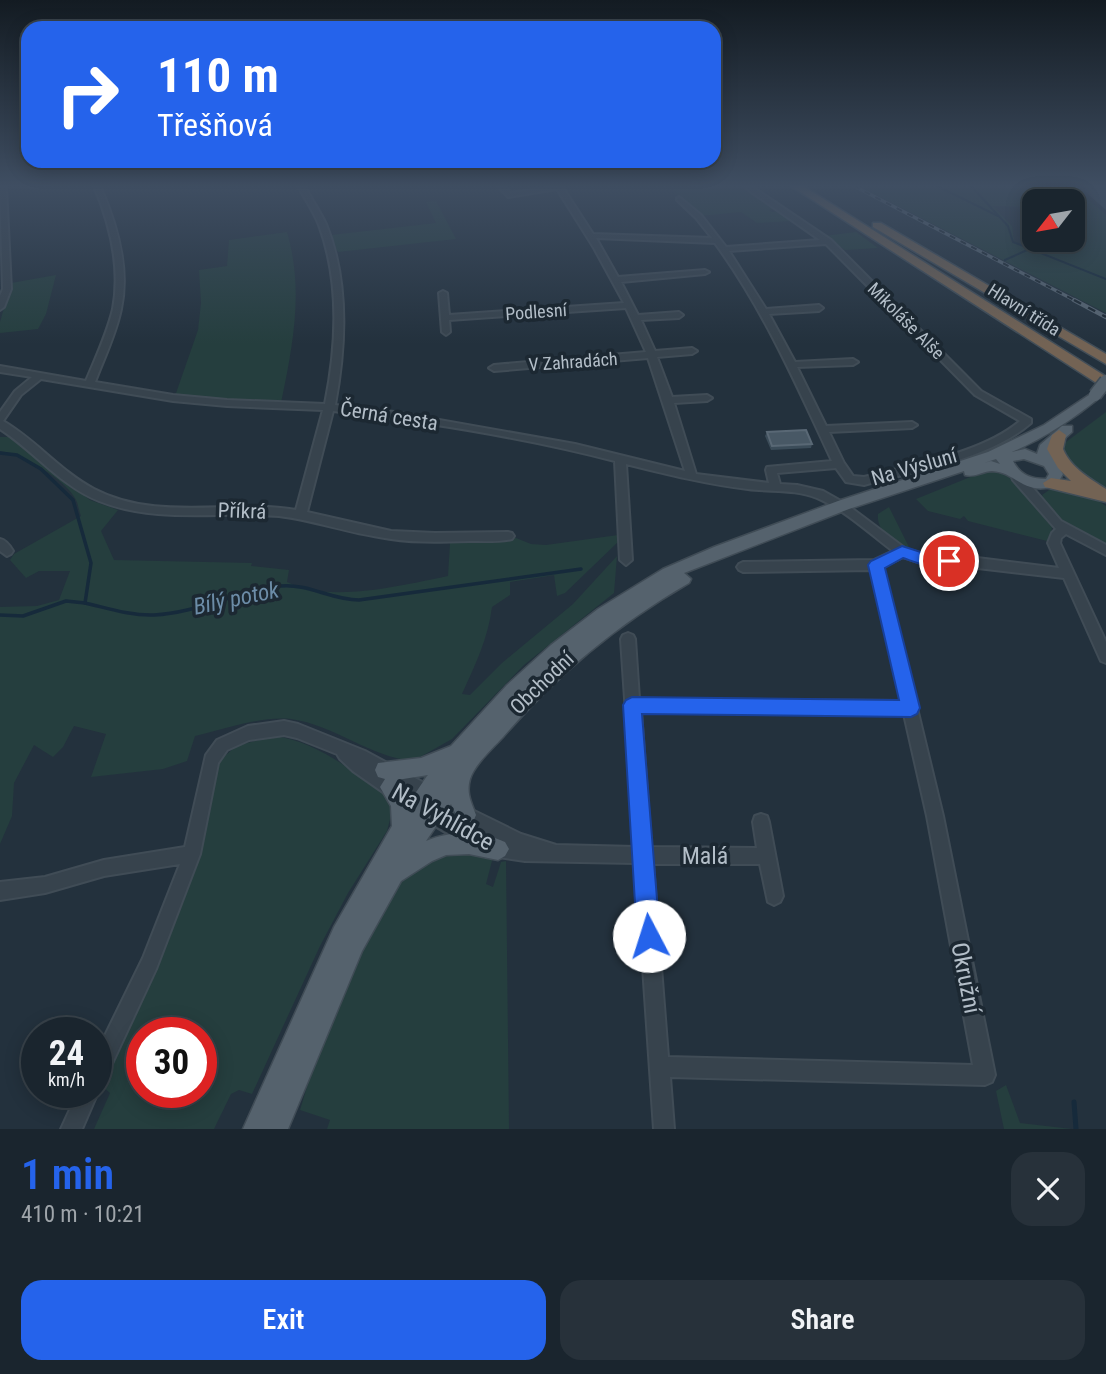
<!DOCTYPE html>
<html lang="en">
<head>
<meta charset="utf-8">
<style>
	:root { --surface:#1a252e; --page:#27313a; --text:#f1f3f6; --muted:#9fa5aa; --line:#38424a; --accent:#2563eb }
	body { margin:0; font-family:"Roboto Condensed",sans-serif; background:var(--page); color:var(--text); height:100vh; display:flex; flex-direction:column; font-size:26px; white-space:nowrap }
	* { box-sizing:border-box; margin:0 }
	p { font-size:23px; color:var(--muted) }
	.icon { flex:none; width:38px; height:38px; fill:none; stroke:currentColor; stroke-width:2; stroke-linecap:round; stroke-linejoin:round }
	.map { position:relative; height:1129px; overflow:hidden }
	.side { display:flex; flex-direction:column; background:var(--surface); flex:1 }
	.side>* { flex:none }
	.guide { position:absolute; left:21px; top:21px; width:700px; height:147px; border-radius:21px; box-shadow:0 4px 18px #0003,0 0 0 2px var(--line); background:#2563eb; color:#fff; overflow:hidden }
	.needle { width:46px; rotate:239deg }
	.buttons { position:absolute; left:1022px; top:189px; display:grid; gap:14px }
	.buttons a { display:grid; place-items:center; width:63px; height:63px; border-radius:14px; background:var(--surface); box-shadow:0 4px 18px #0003,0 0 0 2px var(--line); font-size:35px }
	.speed { position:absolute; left:21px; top:1017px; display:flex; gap:14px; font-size:35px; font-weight:700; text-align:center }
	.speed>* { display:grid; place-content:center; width:91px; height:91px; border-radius:50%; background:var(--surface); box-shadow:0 4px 18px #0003,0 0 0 2px var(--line); line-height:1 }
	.speed small { font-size:18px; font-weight:400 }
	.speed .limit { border:10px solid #d22; background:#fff; color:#111 }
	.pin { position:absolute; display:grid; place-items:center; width:60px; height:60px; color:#fff; margin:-30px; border:4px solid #fff; border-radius:50%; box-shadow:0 2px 7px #0007 }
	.me { position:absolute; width:77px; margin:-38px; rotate:355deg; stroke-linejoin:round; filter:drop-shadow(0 0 5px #0008) }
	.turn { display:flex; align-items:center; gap:24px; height:147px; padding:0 21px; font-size:32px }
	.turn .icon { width:91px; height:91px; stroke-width:2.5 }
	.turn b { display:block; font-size:49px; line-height:60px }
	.round { display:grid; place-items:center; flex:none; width:74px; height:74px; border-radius:21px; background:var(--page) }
	.headline { display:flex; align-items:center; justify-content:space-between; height:119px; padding:0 21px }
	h1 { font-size:42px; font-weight:600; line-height:52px; color:var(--accent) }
	.primary-button { display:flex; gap:14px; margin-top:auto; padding:14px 21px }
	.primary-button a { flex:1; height:80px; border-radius:21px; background:var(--accent); color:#fff; font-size:28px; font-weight:600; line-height:80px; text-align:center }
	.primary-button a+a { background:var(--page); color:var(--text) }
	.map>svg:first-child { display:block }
	.green { fill:#253e3e; fill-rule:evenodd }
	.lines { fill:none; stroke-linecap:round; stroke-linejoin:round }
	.stream-far2 { stroke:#162a3b; stroke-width:2 }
	.stream-far1 { stroke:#162a3b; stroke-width:3.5 }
	.stream { stroke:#162a3b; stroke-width:5 }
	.minor-casing { stroke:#404c56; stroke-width:4 }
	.major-casing { stroke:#404c56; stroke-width:3 }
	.highway-casing { stroke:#424e58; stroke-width:3 }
	.minor { fill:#37434d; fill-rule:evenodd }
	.major { fill:#55626d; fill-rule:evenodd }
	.highway { fill:#736354; fill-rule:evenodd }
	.rail-far1-casing { stroke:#596774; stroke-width:3.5 }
	.rail-casing { stroke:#596774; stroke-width:4.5 }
	.rail-far1 { stroke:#1c2832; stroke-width:2; stroke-dasharray:6; stroke-linecap:butt }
	.rail { stroke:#1c2832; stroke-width:2.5; stroke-dasharray:8; stroke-linecap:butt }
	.major-bridge-casing { stroke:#404c56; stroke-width:15; stroke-linecap:butt }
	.major-bridge { stroke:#55626d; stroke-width:12 }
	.wall { fill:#3b4c59 }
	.building { fill:#485865; stroke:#596875; stroke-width:2 }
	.route { fill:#2563eb; stroke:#184099; stroke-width:2 }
	.labels { text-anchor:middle; stroke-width:7; stroke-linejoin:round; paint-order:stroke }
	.far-street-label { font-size:18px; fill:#b3bec8; stroke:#1c2832 }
	.street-label { font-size:21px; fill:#b3bec8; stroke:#1c2832 }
	.water-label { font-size:23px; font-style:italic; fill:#6c8ca7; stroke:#1c2832 }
	.near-street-label { font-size:24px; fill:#b3bec8; stroke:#1c2832 }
</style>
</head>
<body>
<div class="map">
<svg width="1106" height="1129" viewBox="0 0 1106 1129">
	<rect width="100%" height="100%" fill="#23313d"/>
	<g class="green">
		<polygon points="696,186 738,186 775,209 769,210 772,212 779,211 792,221 757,223 741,212 700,216 672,189"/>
		<path d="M859,186H1073L1106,215V313ZM1034,201H1073V240H1047L1048,253L1027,248L1014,241L1012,226L993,206L1031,207L1034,215Z"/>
		<polygon points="436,201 456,239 338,252 333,245 331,235 436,223 426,202"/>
		<path d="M287,232C304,290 293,345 281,403L175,396L198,330L201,303L199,270L227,266L229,240Z"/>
		<polygon points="856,232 878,248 845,250 824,236"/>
		<polygon points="56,275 46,314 38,329 0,333 0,322 11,283"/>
		<polygon points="1106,412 1106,492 1078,472 1063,451 1066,442"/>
		<path d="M0,437H11L90,500L118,510L101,531L114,560L252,563L251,566L289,570L287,582C329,604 403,585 448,576L450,543L516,538L531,544L546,545L618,535V542L565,593L557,596L554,575L510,582V595L492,607C488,639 475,665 462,694L470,695L502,663L573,604L617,556L614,593L524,665L452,739L413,761C370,757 334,725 291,719C260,716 225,729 195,736L187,761L163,769L91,777L106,734L74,726L63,747L53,757L34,745L14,783L12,816L0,844V607L37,606L59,600L70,571H39L26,578L10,560L14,554L81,516C79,511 78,504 76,500C65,478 23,455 0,451Z"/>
		<path d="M990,469C1025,480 1029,500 1052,526L1051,542L968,521L964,516L960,519L928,511L916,499Z"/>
		<path d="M1052,488L1097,500L1106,506V545C1083,535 1050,521 1042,495Z"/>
		<path d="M889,507L911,551C896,544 876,533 878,514Z"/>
		<path d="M274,736C317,741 352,772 388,794L393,808L387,831L348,893L320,946L252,1094L239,1090L231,1094L214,1129H94L110,1093L103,1087L104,1080L158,961L193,874L206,829L217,763L236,746ZM142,1032H201V1092H142Z"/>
		<polygon points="448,848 493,857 486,884 493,887 501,862 506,861 509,1129 327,1129 330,1120 300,1110 324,1030 366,937 397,883"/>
		<polygon points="1006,1085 1020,1123 1072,1129 1004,1129 996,1091"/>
	</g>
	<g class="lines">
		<g class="stream-far2">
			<polyline points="937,186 998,216"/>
			<polyline points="971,186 1008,226 1013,242 1106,279"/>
			<polyline points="1005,260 1027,250"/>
		</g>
		<g class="stream-far1">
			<path d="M0,453L17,455L41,469L73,500L91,563L85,603C107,608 131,616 154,615C197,613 237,591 280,586C308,583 331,600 359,600L581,569"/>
			<polyline points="0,615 23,616 66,601 85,603"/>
		</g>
		<polyline class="stream" points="1074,1102 1076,1129"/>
		<g class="minor-casing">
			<g id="minor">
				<polygon points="0,186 6,186 11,289 4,307 0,310 0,296 3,289"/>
				<path d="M94,186H100C117,224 130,267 121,309C116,334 104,358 95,382L173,395L227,400L325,404C337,345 340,282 319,225C314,212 305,199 298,186H305C311,199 320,211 326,224C349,280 346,346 335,405L394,412L575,444L685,471L648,358L494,371L489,368L494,365L646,352L626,308L449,320L450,332L446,335L442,332L439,293L443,291L447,293L449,315L624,303L594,248L557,189L508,197L498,186H505L510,193L562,186L593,234L712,238L696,218L677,200V198L679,197L701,215L726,247L820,240L743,186H751L831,240L981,391L1031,419V423C988,460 917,470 864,485L846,482L836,468L777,473L780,484L797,485L823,491L846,504L906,549L930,556L969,557L1059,568L1048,543L1052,533L1056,529L1013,480L1012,477L1013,474H1021L1061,521L1106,545V555L1066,534L1061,538L1060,543L1106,642V663L1101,661L1064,578L969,567L930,566L903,557L883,567L943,816L995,1075L992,1082L985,1085L670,1077L674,1129H654L636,863L525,861L499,857L457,839L413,813L353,771L340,759L337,754L297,738L284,735L249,740L227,750L218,763L200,854L156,969L103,1083L96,1086V1054L143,958L180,864L104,876L45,893L0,900V882L45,877L104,860L185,847L206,755L217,740L248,726L284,721L298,724L365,751L437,790L439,795L437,800L431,803L396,784L447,816L499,841H502L456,819L454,813L456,807L462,805L521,834L556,845L635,847L621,639L623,635L628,633L633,635L635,639L639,699L901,701L871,570L743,572L739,570L737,567L739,564L743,562L874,560L893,551C869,533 845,510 817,498C796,489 770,492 748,489C706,484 666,474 626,464L632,560L626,565L620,560L615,461C523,437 427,422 333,411L307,512L391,531L435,533L508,532L512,533L514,536L512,539C499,542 483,541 470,541C439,542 409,543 379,537C345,532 313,520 279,516C219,511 157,524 99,501C61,486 34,451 0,429V412L15,391L32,377L0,372V366L86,381C96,357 107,334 113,309C121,267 110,224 94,186ZM596,238L715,243C764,310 797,386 832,461L767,467L766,470L769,483L696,474L674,403L707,401L712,398L707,395L672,397L657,357L692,354L697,351L692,348L655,351L641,320L679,318L683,315L679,312L638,315L621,282L705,274L709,272L705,270L618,277ZM826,244L975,395L1020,421C981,454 913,464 864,477L853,476L844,463L829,432L912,428L917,425L912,422L826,426L797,367L853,365L858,362L853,359L795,362L769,314L819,311L823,308L819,305L766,309L729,251ZM41,379L173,401L227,406L323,410L296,510C230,499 156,522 94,489C60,471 36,440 3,421L21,395ZM641,711L904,714L927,816L973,1065L668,1057L653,864H760L768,902L774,905L780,902L783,896L769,822L767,816L761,814L755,816L753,822L757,848L651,847Z"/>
				<path d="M0,539C6,540 10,546 13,551L11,554L7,556L0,551Z"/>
				<polygon points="96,1088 98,1092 82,1129 61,1129 78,1092 96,1092"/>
			</g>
		</g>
		<g class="major-casing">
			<path id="major" d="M1095,391L1099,392V398C1072,420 1044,438 1012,452L1025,449L1037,454L1040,445L1062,426H1072V432L1052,450L1051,454L1063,474L1056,486C1021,496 1017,472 992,471C983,471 975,478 965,475L964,471L849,509L684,573L691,579L689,583C615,626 559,673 503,737C493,748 474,765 470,779C466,793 471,802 476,815L473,822L466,825L459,822L451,804L426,841C452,830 480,831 505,842L509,849L505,856L498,860L469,854L446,855L432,861L401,881L362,951L288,1129H243L334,927L392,826L391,806L380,787L385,779L378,777L375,770L378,763L421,758L451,746L507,685L551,645L598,609L663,569L714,547L838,501L988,452L1044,425ZM996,459L1000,464L991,461L984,463ZM1024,459L1044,466L1049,474L1046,479C1031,479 1020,475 1013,461ZM428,775L427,776L410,801L397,780Z"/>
		</g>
		<g class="highway-casing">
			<g id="highway">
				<polygon points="791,186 803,186 1105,376 1106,380 1095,382"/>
				<polygon points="873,223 881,223 1106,354 1106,364 873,227"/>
				<path d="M1059,430L1066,435L1063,449C1071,468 1089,478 1106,489V502L1045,487L1043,483L1051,478L1071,481L1058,468L1047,449L1052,435Z"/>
			</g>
		</g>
		<use href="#minor" class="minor"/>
		<use href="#major" class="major"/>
		<use href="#highway" class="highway"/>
		<g class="rail-far1-casing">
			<polyline id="rail-far1" points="854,186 1078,302"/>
		</g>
		<g class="rail-casing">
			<polyline id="rail" points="1074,300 1106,317"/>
		</g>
		<use href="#rail-far1" class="rail-far1"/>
		<use href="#rail" class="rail"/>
		<g class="major-bridge-casing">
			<polyline id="major-bridge" points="1095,395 1106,381"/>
		</g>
		<use href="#major-bridge" class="major-bridge"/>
	</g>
	<g class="wall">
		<polygon points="1079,186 1106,186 1106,210"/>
		<polygon points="767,432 812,444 811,448 771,450 765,436"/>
	</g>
	<polygon class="building" points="806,430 812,444 772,446 767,432"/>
	<linearGradient id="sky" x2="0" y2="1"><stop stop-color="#131b22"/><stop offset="0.54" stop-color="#3f4e62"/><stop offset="1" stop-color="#3f4e62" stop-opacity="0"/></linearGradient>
	<rect width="1106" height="344" fill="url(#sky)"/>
	<path class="route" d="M902,546L930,555H949L957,561C947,576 918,563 903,558L885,568L920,708L917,714L911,717L642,714L660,936L657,944L649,947L641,944L637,936L623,705L626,700L632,697L899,700L868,565L871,561Z"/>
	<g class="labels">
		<g class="far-street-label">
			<text transform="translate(1024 310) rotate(32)" y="6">Hlavní třída</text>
			<text transform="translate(536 312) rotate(-4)" y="6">Podlesní</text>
			<text transform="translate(906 321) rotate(45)" y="6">Mikoláše Alše</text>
			<text transform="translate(573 362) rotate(-4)" y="6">V Zahradách</text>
		</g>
		<g class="street-label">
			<text transform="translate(389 416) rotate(9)" y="7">Černá cesta</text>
			<text transform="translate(914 467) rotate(-16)" y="7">Na Výsluní</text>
			<text transform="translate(242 511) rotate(2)" y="7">Příkrá</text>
			<text transform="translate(542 683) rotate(-44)" y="7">Obchodní</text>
		</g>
		<g class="water-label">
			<text transform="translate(236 598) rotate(-12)" y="8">Bílý potok</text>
		</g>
		<g class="near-street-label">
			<text transform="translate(443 817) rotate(29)" y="8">Na Vyhlídce</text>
			<text x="705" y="864">Malá</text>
			<text transform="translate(966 978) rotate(79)" y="8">Okružní</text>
		</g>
	</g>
</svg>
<div class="buttons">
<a><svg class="needle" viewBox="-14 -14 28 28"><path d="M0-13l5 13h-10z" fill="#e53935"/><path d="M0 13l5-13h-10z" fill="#9fa5aa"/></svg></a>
</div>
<div class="speed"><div>24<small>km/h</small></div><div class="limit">30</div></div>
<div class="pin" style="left:949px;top:561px;background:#d93025"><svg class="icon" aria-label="arrive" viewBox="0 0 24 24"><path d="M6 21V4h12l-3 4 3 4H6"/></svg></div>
<svg class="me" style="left:649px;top:936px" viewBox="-20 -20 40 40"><circle r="19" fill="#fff"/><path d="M0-13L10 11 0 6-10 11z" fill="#2563eb"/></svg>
<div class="guide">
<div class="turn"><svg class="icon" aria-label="right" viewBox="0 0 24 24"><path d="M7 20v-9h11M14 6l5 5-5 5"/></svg><div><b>110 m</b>Třešňová</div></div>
</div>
</div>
<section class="side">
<div class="headline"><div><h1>1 min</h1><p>410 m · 10:21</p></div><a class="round"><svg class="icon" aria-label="close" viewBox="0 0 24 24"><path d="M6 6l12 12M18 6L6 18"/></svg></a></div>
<div class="primary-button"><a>Exit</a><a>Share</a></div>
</section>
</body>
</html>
